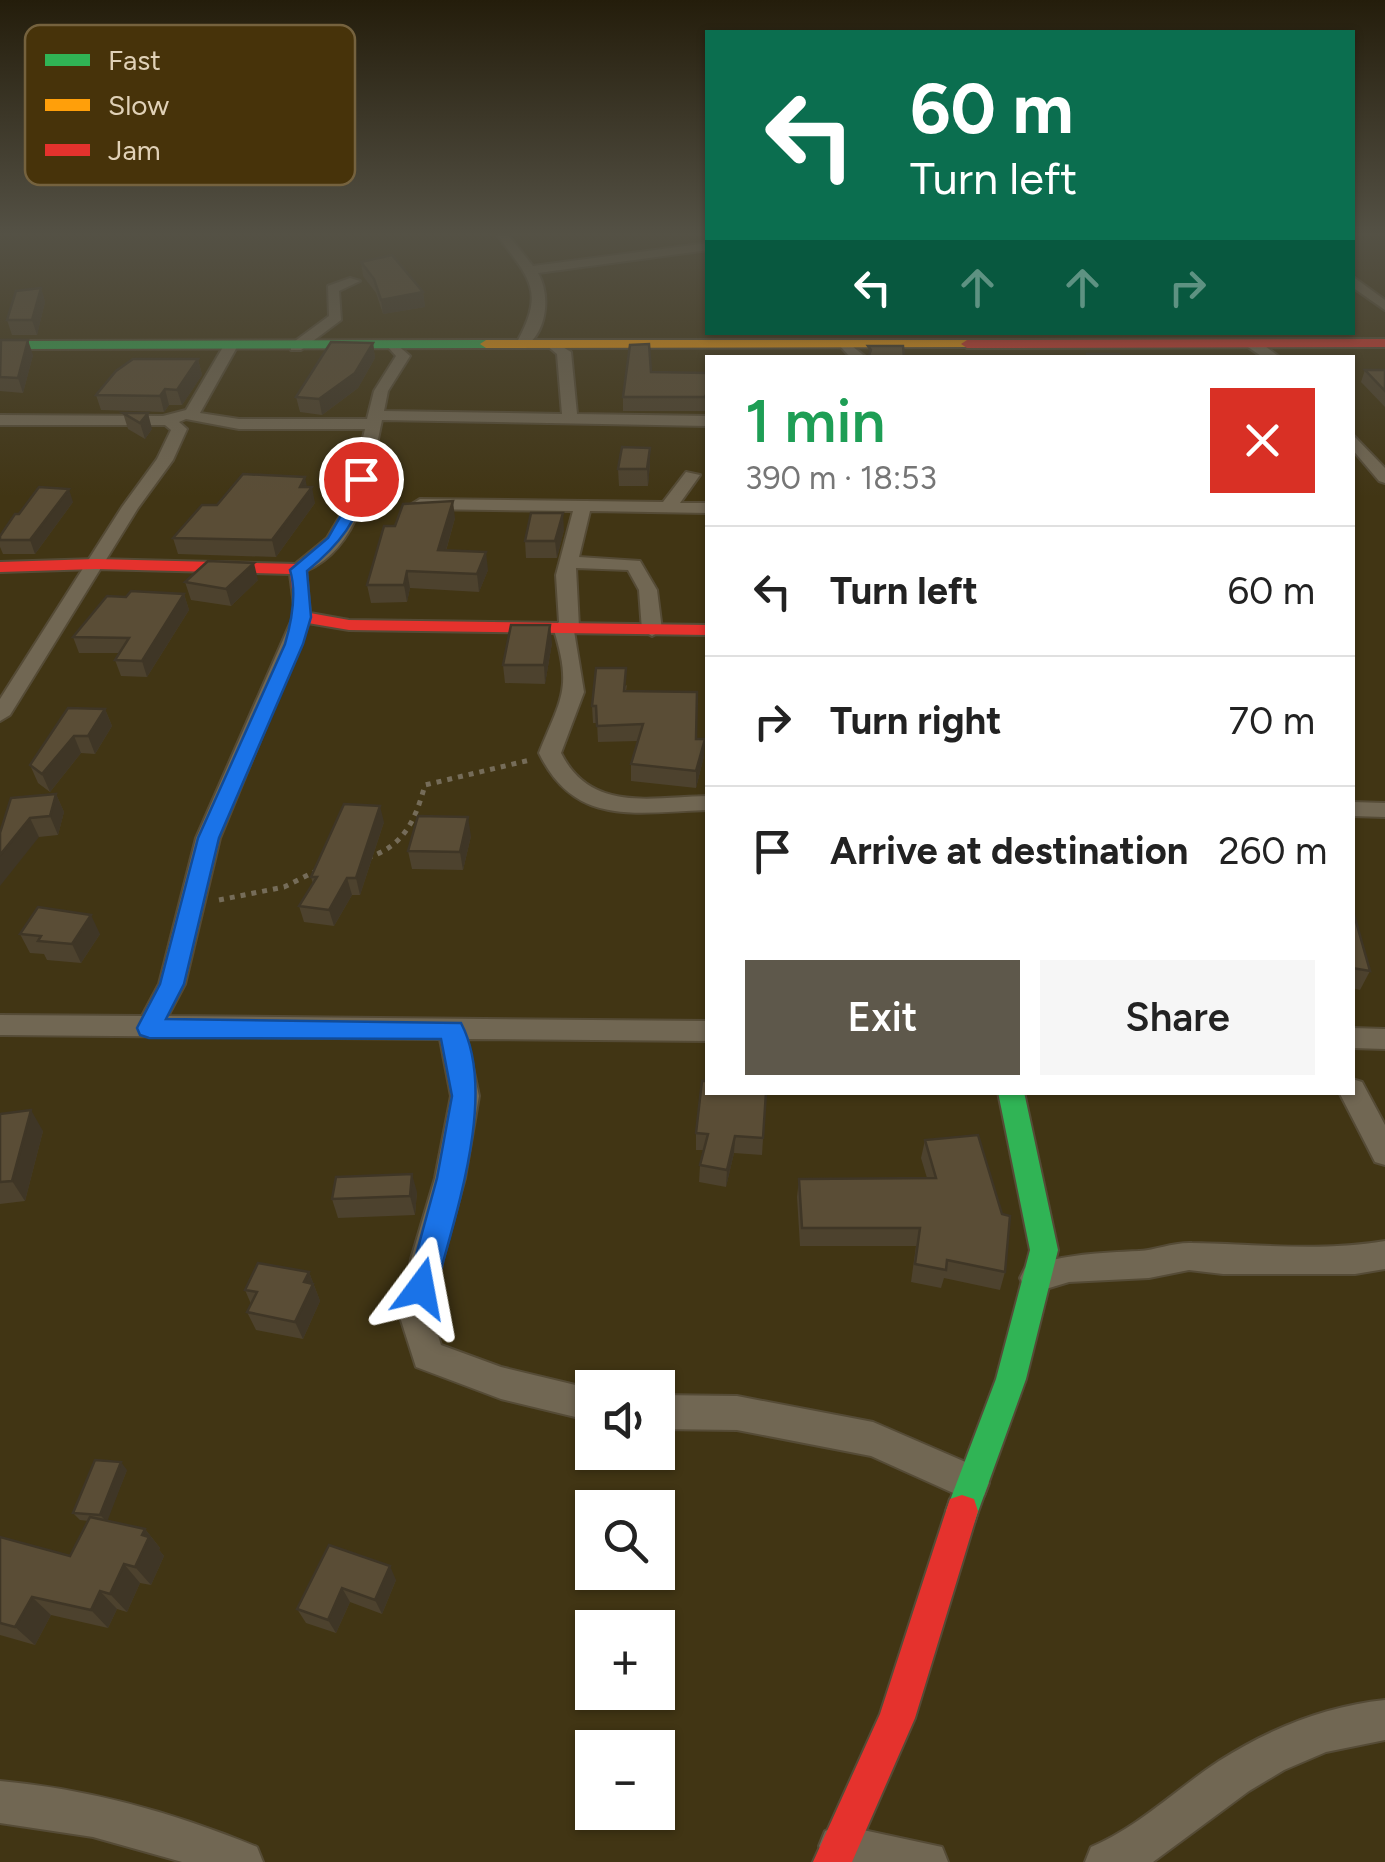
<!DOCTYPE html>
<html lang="en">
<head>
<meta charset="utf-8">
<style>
	:root { --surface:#fff; --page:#f6f6f6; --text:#222; --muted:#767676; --line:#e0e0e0; --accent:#5e584b }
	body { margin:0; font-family:Figtree,sans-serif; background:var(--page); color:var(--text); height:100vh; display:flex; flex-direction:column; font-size:38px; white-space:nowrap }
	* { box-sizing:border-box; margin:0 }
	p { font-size:32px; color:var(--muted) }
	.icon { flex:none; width:55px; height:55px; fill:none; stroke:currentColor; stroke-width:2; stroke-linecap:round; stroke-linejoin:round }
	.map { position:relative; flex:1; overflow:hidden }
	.sheet { position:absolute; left:705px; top:355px; width:650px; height:740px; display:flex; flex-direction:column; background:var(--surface); border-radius:0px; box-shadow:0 2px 8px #0004 }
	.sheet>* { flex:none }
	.banner { position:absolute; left:705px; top:30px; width:650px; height:305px; border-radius:0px; box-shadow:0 2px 8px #0004; background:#0b6e4f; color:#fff; overflow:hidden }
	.fabs { position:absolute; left:575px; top:1370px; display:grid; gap:20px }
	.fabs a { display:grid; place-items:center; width:100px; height:100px; border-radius:0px; background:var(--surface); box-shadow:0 2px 8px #0004; font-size:50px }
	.pin { position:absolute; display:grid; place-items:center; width:85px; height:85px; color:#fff; margin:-42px; border:5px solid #fff; border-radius:50%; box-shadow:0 2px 10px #0007 }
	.me { position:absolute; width:110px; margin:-55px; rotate:13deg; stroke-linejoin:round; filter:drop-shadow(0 0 8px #0008) }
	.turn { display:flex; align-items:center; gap:35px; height:210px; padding:0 40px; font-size:45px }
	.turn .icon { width:130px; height:130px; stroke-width:2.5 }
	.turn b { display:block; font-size:70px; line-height:85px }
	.lanes { display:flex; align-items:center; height:95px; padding:0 40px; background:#0003; justify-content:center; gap:50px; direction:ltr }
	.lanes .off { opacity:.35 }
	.round { display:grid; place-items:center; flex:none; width:105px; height:105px; border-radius:0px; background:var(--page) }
	.headline { display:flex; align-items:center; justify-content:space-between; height:170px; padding:0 40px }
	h1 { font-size:60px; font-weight:600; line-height:75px; color:#1e9e55 }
	.primary-button { display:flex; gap:20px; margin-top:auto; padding:20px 40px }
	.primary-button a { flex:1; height:115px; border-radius:0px; background:var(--accent); color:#fff; font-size:40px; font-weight:600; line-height:115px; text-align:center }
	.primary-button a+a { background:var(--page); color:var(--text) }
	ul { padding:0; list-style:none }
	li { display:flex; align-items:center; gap:30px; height:130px; padding:0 40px; border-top:2px solid var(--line) }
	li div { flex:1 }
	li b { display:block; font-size:38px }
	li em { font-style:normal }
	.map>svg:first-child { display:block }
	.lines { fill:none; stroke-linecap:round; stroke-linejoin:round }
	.street-casing { stroke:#554b36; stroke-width:4 }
	.fast-casing { stroke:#554b36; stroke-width:4 }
	.slow-casing { stroke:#554b36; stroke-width:4 }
	.jam-casing { stroke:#554b36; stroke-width:4 }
	.path { stroke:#756c59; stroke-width:5; stroke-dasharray:5 6; stroke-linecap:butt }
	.street { fill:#716753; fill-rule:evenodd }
	.fast { fill:#30b455; fill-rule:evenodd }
	.slow { fill:#ff9f0a; fill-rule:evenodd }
	.jam { fill:#e5322d; fill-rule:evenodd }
	.wall { fill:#4d422e }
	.shaded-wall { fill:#3f3626 }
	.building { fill:#5a4d36; stroke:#3f3626; stroke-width:2.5 }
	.route { fill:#1a73e8; stroke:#114b97; stroke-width:2.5 }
	.key { fill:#47330a; stroke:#75623e; stroke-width:2.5 }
	.key-label { font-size:28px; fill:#e0d1b7 }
</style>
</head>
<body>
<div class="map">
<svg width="1385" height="1862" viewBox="0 0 1385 1862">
	<rect width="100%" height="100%" fill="#413514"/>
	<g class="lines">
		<g class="street-casing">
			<g id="street">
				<path d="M498,236H509L533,266L708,243V250L538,273C551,296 547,334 523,348L516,344C545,291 531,281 498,236Z"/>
				<polygon points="1352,276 1385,300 1385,310 1352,287"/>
				<polygon points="350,278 360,281 339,291 341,320 301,350 291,350 291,344 329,316 328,286"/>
				<path d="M553,341L571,352L577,414L708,416V426L382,420C370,475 362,553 298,574L289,569L327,538L348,503L365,429H239L186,419L179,422L187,429L173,460L138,508L10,715L0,721V699L122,507L157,459L171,430L165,425H0V415L163,416L186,410L223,347L230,343L237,347L200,413L239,419H367L374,391L396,356L388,347L395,343L410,356L388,391L384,411L562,414L557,354L546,345Z"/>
				<polygon points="1248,341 1258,341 1281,358 1264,358 1248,347"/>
				<polygon points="847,342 867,358 851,358 840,346"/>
				<polygon points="1352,434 1385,468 1385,483 1379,481 1352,449"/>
				<path d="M686,472L700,475L680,503H708V513L590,511L579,557L640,561L657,590L662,630L652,636L642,630L639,590L628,570L576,568L579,627L574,631L584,692L561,753C591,813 651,797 708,796V810C637,812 575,828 539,753C561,698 573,689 553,627L559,622L556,575L573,511L420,509L412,504L420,499L663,502Z"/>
				<polygon points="302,611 311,617 220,838 185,984 168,1016 708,1021 708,1041 467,1039 479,1096 465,1178 443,1259 432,1317 441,1345 501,1367 592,1389 592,1421 501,1399 416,1367 400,1317 411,1259 435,1178 451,1096 440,1039 0,1035 0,1015 142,1016 159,984 196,838 293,617"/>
				<polygon points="1352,802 1385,803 1385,817 1352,816"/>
				<polygon points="1352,1028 1385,1029 1385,1049 1352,1048"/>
				<polygon points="1352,1079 1362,1082 1385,1125 1385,1165 1375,1162 1339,1092 1352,1092"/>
				<path d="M1385,1241V1269L1355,1274H1223L1189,1270L1149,1278L1069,1282L1036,1292L1025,1288L1020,1278L1025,1268C1063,1254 1099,1253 1139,1251C1156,1250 1174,1242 1192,1243C1256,1244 1321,1252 1385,1241Z"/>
				<polygon points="658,1395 737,1396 873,1422 984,1470 989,1483 984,1496 971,1501 871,1456 737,1430 658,1429"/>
				<path d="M1385,1700V1740L1326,1752L1284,1770L1249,1791L1153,1862H1085L1091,1847C1140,1826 1175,1790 1219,1761C1269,1729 1326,1706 1385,1700Z"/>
				<path d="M0,1781C89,1789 175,1813 257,1847L263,1862H182L93,1837L0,1823Z"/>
				<polygon points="840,1825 942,1847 948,1862 827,1862 819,1846 825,1831"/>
			</g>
		</g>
		<g class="fast-casing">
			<g id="fast">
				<polygon points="0,341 486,340 492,344 486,348 0,349"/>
				<polygon points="998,1092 1024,1092 1058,1250 1026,1379 974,1523 962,1527 950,1523 946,1511 996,1379 1030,1250"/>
			</g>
		</g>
		<g class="slow-casing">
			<polygon id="slow" points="967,340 973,344 971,347 486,348 480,344 486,340"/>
		</g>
		<g class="jam-casing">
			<g id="jam">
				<polygon points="1385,339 1385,347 967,348 961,344 967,340"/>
				<polygon points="96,559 298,564 306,569 310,613 349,620 708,625 708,635 349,630 296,621 290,574 96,569 0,572 0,562"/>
				<polygon points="962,1495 974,1499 978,1511 915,1718 852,1862 813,1862 880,1714 946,1511 950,1499"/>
			</g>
		</g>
		<g class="path">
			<path d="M367,858C404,846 415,821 425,785L530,760"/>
			<polyline points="219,900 284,887 318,870"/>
		</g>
		<use href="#street" class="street"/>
		<use href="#fast" class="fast"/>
		<use href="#slow" class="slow"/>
		<use href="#jam" class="jam"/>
	</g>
	<g class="wall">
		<polygon points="361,262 423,292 425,307 383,314 376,293 363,276"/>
		<polygon points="41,288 45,302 37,335 12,335 7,320"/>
		<rect x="861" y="332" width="40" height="2"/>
		<polygon points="0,342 33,355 23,393 0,391"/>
		<polygon points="373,343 375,358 358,388 322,415 300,412 296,397"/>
		<polygon points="198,359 202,375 182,405 169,405 164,412 101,410 96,395"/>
		<polygon points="1365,370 1385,370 1385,407 1361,382"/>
		<polygon points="708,373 708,403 705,411 623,411 623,397"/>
		<polygon points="123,413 152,429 145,439 128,429"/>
		<polygon points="650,448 650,464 648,486 619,486 618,469"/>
		<polygon points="307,487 315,503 276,557 178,554 173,538 217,505"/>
		<polygon points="73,502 35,554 3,554 0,547 0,540 19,514"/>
		<polygon points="455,518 446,551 488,570 479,592 410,588 407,602 371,603 367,585 395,526"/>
		<polygon points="564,530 557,558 526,558 525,541"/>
		<polygon points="258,580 231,606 191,600 185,582"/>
		<polygon points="184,594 189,610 147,677 121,676 115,660 119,653 79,653 73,637"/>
		<polygon points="552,643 545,684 505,683 503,665"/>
		<polygon points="627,685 626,691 696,739 704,756 696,788 631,781 631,764 638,741 598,742 597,723 593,723 592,706"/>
		<polygon points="105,709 112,726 95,754 81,753 50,792 38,783 30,765"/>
		<polygon points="56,794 64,812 58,835 39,837 0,833"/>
		<polygon points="384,822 360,895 352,895 334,926 304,922 299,906 313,884 311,877"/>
		<polygon points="471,836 463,870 412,869 408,851"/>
		<polygon points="1352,911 1370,971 1360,990 1352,988"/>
		<polygon points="20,934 100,934 81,963 47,960 44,954 30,953"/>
		<polygon points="766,1092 762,1155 734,1153 726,1187 699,1182 700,1165 704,1150 696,1150 696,1133"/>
		<polygon points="0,1114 43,1131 25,1201 0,1204"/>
		<polygon points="925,1140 1005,1272 1000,1290 944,1278 941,1288 911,1282 916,1246 800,1246 797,1197 799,1179 927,1178 921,1158"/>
		<polygon points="417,1192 415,1215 338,1218 332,1199"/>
		<polygon points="309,1272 320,1301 303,1339 256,1330 247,1312 251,1304 245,1290"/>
		<polygon points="127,1470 107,1520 145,1529 160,1548 159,1550 164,1556 151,1585 140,1583 127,1612 117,1609 108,1628 51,1615 35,1645 0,1635 0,1537 70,1556 88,1521 80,1520 73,1513"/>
		<polygon points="329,1545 396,1580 382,1614 350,1602 336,1633 306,1623 297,1609"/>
	</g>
	<g class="shaded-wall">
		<polygon points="41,288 45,302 37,335 32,320"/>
		<polygon points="423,292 425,307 383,314 381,300"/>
		<polygon points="28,340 33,355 23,393 18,378"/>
		<polygon points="373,343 375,358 358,388 322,415 319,399"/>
		<polygon points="198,359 202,375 182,405 177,390"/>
		<polygon points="165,389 169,405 164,412 160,396"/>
		<polygon points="148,413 152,429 145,439 140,423"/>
		<polygon points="650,448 650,464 648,486 647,469"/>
		<polygon points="305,477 308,492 312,487 315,503 276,557 272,540"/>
		<polygon points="69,489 73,502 35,554 30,540"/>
		<polygon points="453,501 455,518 441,568 438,550"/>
		<polygon points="563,513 564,530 557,558 555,541"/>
		<polygon points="486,552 488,570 479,592 477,574"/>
		<polygon points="254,563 258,580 231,606 226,589"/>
		<polygon points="407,571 410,588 407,602 404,585"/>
		<polygon points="184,594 189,610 147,677 142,661"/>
		<polygon points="550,625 552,643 545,684 544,665"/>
		<polygon points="105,709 112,726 95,754 88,736"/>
		<polygon points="74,736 81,753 50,792 42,774"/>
		<polygon points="705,739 704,756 696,788 696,771"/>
		<polygon points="56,794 64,812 58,835 50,816"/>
		<polygon points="380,806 384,822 360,895 356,878"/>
		<polygon points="468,817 471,836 463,870 460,852"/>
		<polygon points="30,818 39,837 0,886 0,855"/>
		<polygon points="347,878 352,895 334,926 329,910"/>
		<polygon points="91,915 100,934 81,963 72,944"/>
		<polygon points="31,1110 43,1131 25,1201 12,1181"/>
		<polygon points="735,1136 734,1153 726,1187 727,1170"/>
		<polygon points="412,1174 417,1192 415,1215 410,1196"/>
		<polygon points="309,1272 320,1301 303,1339 295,1322 304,1282"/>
		<polygon points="121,1462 127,1470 107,1522 100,1515"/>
		<polygon points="145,1529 160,1548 159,1550 164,1556 151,1585 135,1567 142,1535"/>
		<polygon points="124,1564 140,1583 127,1612 110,1594"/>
		<polygon points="390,1566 396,1580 382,1614 375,1600"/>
		<polygon points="342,1588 350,1602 336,1633 328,1620"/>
		<polygon points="100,1591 117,1609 108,1628 91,1610"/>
		<polygon points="32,1597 51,1615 35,1645 15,1627"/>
	</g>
	<g class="building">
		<polygon points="392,255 423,292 381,300 374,279 361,262"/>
		<polygon points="41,288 32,320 7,320 16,291"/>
		<polygon points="1,340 28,340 18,378 0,377"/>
		<polygon points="331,342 373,343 355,373 319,399 296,397"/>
		<polygon points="649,344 651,372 708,373 708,390 705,397 623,397 630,345"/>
		<polygon points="868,346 903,346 904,358 868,358 871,350"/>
		<polygon points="1087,354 1119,354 1121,358 1088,358"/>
		<polygon points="133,359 198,359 177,390 165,389 160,396 96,395 116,371"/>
		<polygon points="1365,370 1385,370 1385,391"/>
		<polygon points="123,413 148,413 140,423"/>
		<polygon points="622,447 650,448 647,469 618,469"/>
		<polygon points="243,474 305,477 300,487 312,487 272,540 173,538 202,505 217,505"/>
		<polygon points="39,487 69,489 30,540 0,540 0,536 15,514 19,514"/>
		<polygon points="453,501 438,550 486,552 477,574 407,571 404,585 367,585 384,526 395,526 403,504"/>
		<polygon points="531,513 563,513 555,541 525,541"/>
		<polygon points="208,561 254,563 226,589 185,582"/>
		<polygon points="131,591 184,594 142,661 115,660 129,638 73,637 107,596 126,597"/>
		<polygon points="511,625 550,625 544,665 503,665"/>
		<polygon points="596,668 626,668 624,691 697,692 696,739 705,739 696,771 631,764 643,724 597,726 596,706 592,706"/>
		<polygon points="68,708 105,709 88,736 74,736 42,774 30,765"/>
		<polygon points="56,794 50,816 30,818 0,855 0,833 11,798"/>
		<polygon points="344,804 380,806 356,878 347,878 329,910 299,906 317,877 311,877"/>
		<polygon points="418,816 468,817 460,852 408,851"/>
		<polygon points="38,907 91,915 72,944 38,941 41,936 20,934"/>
		<polygon points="1352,911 1353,911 1370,971 1352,968"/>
		<polygon points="702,1081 708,1081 708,1092 766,1092 763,1138 735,1136 727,1170 700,1165 708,1134 696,1133"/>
		<polygon points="31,1110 12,1181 0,1182 0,1114"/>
		<polygon points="978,1135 1002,1214 1010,1216 1005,1272 947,1260 946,1270 915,1264 920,1228 802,1228 799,1179 936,1178 925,1140"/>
		<polygon points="412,1174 410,1196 332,1199 336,1177"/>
		<polygon points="258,1263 309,1272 304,1282 313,1284 295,1322 247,1312 257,1292 245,1290"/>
		<polygon points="95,1460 121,1462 100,1515 73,1513"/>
		<polygon points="90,1517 145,1529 142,1535 149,1537 135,1567 124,1564 110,1594 100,1591 91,1610 32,1597 15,1627 0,1623 0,1537 70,1556"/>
		<polygon points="329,1545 390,1566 375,1600 342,1588 328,1620 297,1609"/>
	</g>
	<linearGradient id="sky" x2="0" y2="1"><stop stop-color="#241d0b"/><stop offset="0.47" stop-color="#545145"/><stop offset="1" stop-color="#545145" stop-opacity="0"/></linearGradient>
	<rect width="1385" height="497" fill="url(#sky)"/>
	<path class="route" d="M356,476L368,479C359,520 339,545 307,571L311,617L303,644L219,838L184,984L166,1019L461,1023C498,1093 455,1215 436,1288L432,1297L421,1301L411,1297L407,1288L437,1178L452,1096L441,1039L149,1038L140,1035L137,1028L160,984L198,838L285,644C292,620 297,593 290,570L328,538L348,503Z"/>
	<rect x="25" y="25" width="330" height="160" rx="15" class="key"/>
	<rect x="45" y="54" width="45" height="12" fill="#30b455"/>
	<rect x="45" y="99" width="45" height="12" fill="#ff9f0a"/>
	<rect x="45" y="144" width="45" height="12" fill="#e5322d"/>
	<g class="key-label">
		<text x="108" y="70">Fast</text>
		<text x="108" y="115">Slow</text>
		<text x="108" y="160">Jam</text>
	</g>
</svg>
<div class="fabs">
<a><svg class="icon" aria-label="sound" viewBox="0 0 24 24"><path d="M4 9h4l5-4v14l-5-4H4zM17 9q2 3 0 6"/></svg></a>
<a><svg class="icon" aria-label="search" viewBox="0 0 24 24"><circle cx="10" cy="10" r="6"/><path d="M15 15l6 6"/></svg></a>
<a>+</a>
<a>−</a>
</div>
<div class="pin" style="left:361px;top:479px;background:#d93025"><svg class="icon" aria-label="arrive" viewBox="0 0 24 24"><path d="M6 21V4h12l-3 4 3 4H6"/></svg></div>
<svg class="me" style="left:421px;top:1288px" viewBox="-20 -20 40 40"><path d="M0-17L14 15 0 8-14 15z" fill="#1a73e8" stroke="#fff" stroke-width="4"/></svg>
<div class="banner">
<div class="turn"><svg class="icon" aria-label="left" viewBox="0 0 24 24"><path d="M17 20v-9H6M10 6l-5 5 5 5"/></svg><div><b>60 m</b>Turn left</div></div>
<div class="lanes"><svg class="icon" aria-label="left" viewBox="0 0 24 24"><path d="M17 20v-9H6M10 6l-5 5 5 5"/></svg><svg class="icon off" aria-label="ahead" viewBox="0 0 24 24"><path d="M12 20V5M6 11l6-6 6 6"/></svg><svg class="icon off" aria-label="ahead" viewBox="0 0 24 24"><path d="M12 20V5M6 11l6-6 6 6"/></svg><svg class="icon off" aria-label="right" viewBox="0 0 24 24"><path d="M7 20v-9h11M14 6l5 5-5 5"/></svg></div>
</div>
<section class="sheet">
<div class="headline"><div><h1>1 min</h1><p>390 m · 18:53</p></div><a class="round" style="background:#d93025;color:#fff"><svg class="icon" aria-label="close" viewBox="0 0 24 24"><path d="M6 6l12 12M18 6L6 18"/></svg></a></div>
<ul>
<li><svg class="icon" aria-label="left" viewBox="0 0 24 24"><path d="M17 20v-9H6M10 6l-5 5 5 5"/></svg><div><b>Turn left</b></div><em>60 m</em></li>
<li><svg class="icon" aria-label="right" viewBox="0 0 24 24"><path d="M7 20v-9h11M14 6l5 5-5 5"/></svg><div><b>Turn right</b></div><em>70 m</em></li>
<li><svg class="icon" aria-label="arrive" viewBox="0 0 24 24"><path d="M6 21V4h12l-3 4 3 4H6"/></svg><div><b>Arrive at destination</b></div><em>260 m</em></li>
</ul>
<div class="primary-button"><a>Exit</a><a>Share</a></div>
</section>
</div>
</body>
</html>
